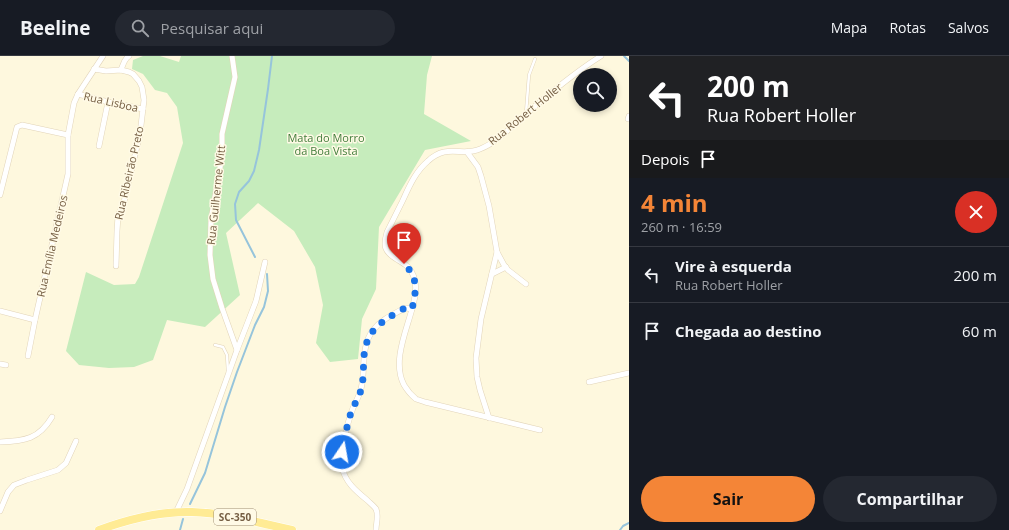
<!DOCTYPE html>
<html lang="pt">
<head>
<meta charset="utf-8">
<style>
	:root { --surface:#171b24; --page:#242831; --text:#f1f3f6; --muted:#9ea1a6; --line:#363941; --accent:#f48537 }
	body { margin:0; font-family:"Open Sans",sans-serif; background:var(--page); color:var(--text); height:100vh; display:flex; flex-direction:column; font-size:15px; white-space:nowrap }
	* { box-sizing:border-box; margin:0 }
	p { font-size:13px; color:var(--muted) }
	.icon { flex:none; width:22px; height:22px; fill:none; stroke:currentColor; stroke-width:2; stroke-linecap:round; stroke-linejoin:round }
	.map { position:relative; flex:1; overflow:hidden }
	.sheet { display:flex; flex-direction:column; background:var(--surface); width:380px }
	.sheet>* { flex:none }
	.top-card { background:#202124; color:#fff; overflow:hidden }
	.tools { position:absolute; left:573px; top:12px; display:grid; gap:8px }
	.tools a { display:grid; place-items:center; width:44px; height:44px; border-radius:50%; background:var(--surface); box-shadow:0 2px 6px #0003; font-size:20px }
	.pin { position:absolute; display:grid; place-items:center; width:34px; height:34px; color:#fff; margin:-41px -17px; border-radius:50% 50% 50% 0; rotate:-45deg; box-shadow:0 0 4px #0007 }
	.pin .icon { rotate:45deg }
	.me { position:absolute; width:44px; margin:-22px; rotate:12deg; stroke-linejoin:round; filter:drop-shadow(0 0 3px #0008) }
	.turn { display:flex; align-items:center; gap:14px; height:84px; padding:0 12px; font-size:18px }
	.turn .icon { width:52px; height:52px; stroke-width:2.5 }
	.turn b { display:block; font-size:28px; line-height:34px }
	.then { display:flex; align-items:center; height:38px; padding:0 12px; background:#0003; gap:8px; font-size:15px }
	.round { display:grid; place-items:center; flex:none; width:42px; height:42px; border-radius:21px; background:var(--page) }
	.summary { display:flex; align-items:center; justify-content:space-between; height:68px; padding:0 12px }
	h1 { font-size:24px; font-weight:700; line-height:30px; color:var(--accent) }
	.action { display:flex; gap:8px; margin-top:auto; padding:8px 12px }
	.action a { flex:1; height:46px; border-radius:24px; background:var(--accent); color:#111; font-size:16px; font-weight:700; line-height:46px; text-align:center }
	.action a+a { background:var(--page); color:var(--text) }
	ul { padding:0; list-style:none }
	li { display:flex; align-items:center; gap:12px; height:56px; padding:0 12px; border-top:1px solid var(--line) }
	li div { flex:1 }
	li b { display:block; font-size:15px }
	li em { font-style:normal }
	header { display:flex; align-items:center; gap:24px; box-sizing:border-box; height:56px; padding:0 20px; background:var(--surface); border-bottom:1px solid var(--line) }
	header strong { font-size:19px }
	nav { display:flex; gap:22px; margin-inline-start:auto; font-size:14px }
	.search { width:280px; height:36px; background:var(--page); display:flex; align-items:center; gap:10px; box-sizing:border-box; padding:0 14px; border-radius:22px; color:var(--muted); font-size:15px }
	main { display:flex; flex:1; min-height:0 }
	.map>svg:first-child { display:block }
	.green { fill:#c6ecbc }
	.lines { fill:none; stroke-linecap:round; stroke-linejoin:round }
	.stream { stroke:#96c4db; stroke-width:2 }
	.service-casing { stroke:#e2d4b9; stroke-width:3.5 }
	.minor-casing { stroke:#e2d4b9; stroke-width:6 }
	.primary-casing { stroke:#fff; stroke-width:9 }
	.service { stroke:#fff; stroke-width:2.5 }
	.minor { stroke:#fff; stroke-width:5 }
	.primary { stroke:#ffeb94; stroke-width:8 }
	.route { stroke:#1a73e8; stroke-width:7; stroke-dasharray:0 12.6 }
	.labels { text-anchor:middle; stroke-width:3; stroke-linejoin:round; paint-order:stroke }
	.shield { fill:#fffae6; stroke:#9f8e75; stroke-width:1 }
	.shield-label { font-size:10px; font-weight:bold; fill:#765f44 }
	.street-label { font-size:11px; fill:#765f44; stroke:#fffae6 }
	.park-label { font-size:11px; fill:#427d3b; stroke:#fffae6 }
</style>
</head>
<body>
<header>
<strong>Beeline</strong>
<div class="search"><svg class="icon" aria-label="search" viewBox="0 0 24 24"><circle cx="10" cy="10" r="6"/><path d="M15 15l6 6"/></svg>Pesquisar aqui</div>
<nav><a>Mapa</a><a>Rotas</a><a>Salvos</a></nav>
</header>
<main>
<div class="map">
<svg width="629" height="474" viewBox="0 0 629 474">
	<rect width="100%" height="100%" fill="#fef8de"/>
	<polygon class="green" points="143,0 160,0 179,6 181,0 432,0 427,19 424,58 471,85 425,94 379,171 376,233 362,263 358,303 330,306 316,287 323,249 315,211 294,175 258,147 226,177 240,239 205,271 167,264 153,304 134,311 109,312 79,309 66,295 86,216 114,229 135,228 139,221 183,87 177,51 167,37 155,34 143,18 132,13 133,4"/>
	<g class="lines">
		<g class="stream">
			<polyline points="624,0 629,5"/>
			<polyline points="255,201 236,164 235,148 239,136 249,125 254,115 259,94 268,33 272,0"/>
			<polyline points="190,448 205,417 225,351 237,316 255,269 264,251 268,235 267,218"/>
			<polyline points="180,474 183,463"/>
			<polyline points="620,474 623,470 629,467"/>
		</g>
		<g class="service-casing">
			<g id="service">
				<polyline points="526,57 529,19 535,3"/>
				<polyline points="215,289 223,291 227,299 228,316"/>
			</g>
		</g>
		<g class="minor-casing">
			<g id="minor">
				<polyline points="94,13 106,15 121,14 129,16 133,18 139,25 142,31 144,44 140,78 129,124 124,146 118,160 117,175 116,210"/>
				<path d="M121,14C123,9 124,3 129,0"/>
				<polyline points="78,38 108,46 143,53"/>
				<polyline points="628,63 629,60"/>
				<polyline points="99,90 108,46"/>
				<polyline points="467,96 478,111 481,120 489,150 497,196 481,263 476,302 477,321 480,334 489,362"/>
				<polyline points="0,139 17,71 22,69 68,79"/>
				<polyline points="497,196 504,209 508,214 526,228"/>
				<polyline points="492,218 506,211"/>
				<path d="M412,253C406,276 392,306 404,329C407,334 411,339 416,343C419,344 422,345 425,346L540,374"/>
				<polyline points="0,255 35,264"/>
				<polyline points="237,294 256,245 265,206"/>
				<polyline points="28,300 35,264 68,118 68,79 74,47 78,38 103,0"/>
				<polyline points="0,308 6,309"/>
				<polyline points="589,326 629,317"/>
				<path d="M0,386C25,385 39,383 52,361"/>
				<polyline points="0,455 8,436 14,429 27,424 58,414 66,407 76,385"/>
				<polyline points="176,456 187,433 237,294 222,252 213,223 210,199 211,164 222,100 222,78 235,21 232,0"/>
				<path d="M376,474C376,467 379,460 376,453C374,450 370,447 367,444C356,435 345,426 342,411C339,399 348,365 353,352C356,346 359,340 361,333C366,313 360,292 373,274C381,264 392,259 403,253L406,252L412,253C416,239 419,223 408,211C405,208 401,206 398,204C384,196 383,190 387,176C392,166 397,156 402,146C409,131 415,116 428,105C447,87 462,101 480,93C498,86 512,70 526,58C550,37 574,17 601,0"/>
			</g>
		</g>
		<g class="primary-casing">
			<path id="primary" d="M99,474C129,463 160,455 192,456C226,457 259,467 292,474"/>
		</g>
		<use href="#service" class="service"/>
		<use href="#minor" class="minor"/>
		<use href="#primary" class="primary"/>
	</g>
	<g class="lines">
		<path class="route" d="M342,396C345,382 347,367 352,354C355,347 359,341 361,334C364,323 363,312 364,300C366,274 382,265 403,253L406,252L412,253C416,236 419,221 404,208"/>
	</g>
	<g class="labels">
		<rect class="shield" x="214" y="453" width="42" height="16" rx="3"/>
		<g class="shield-label">
			<text x="235" y="465">SC-350</text>
		</g>
		<g class="street-label">
			<text transform="translate(111 46) rotate(13)" y="4">Rua Lisboa</text>
			<text transform="translate(525 58) rotate(-39)" y="4">Rua Robert Holler</text>
			<text transform="translate(129 117) rotate(-77)" y="4">Rua Ribeirão Preto</text>
			<text transform="translate(216 139) rotate(-84)" y="4">Rua Guilherme Witt</text>
			<text transform="translate(52 190) rotate(-77)" y="4">Rua Emília Medeiros</text>
		</g>
		<g class="park-label">
			<text x="326" y="86">Mata do Morro<tspan x="326" dy="13">da Boa Vista</tspan></text>
		</g>
	</g>
</svg>
<div class="tools">
<a><svg class="icon" aria-label="search" viewBox="0 0 24 24"><circle cx="10" cy="10" r="6"/><path d="M15 15l6 6"/></svg></a>
</div>
<div class="pin" style="left:404px;top:208px;background:#d93025"><svg class="icon" aria-label="arrive" viewBox="0 0 24 24"><path d="M6 21V4h12l-3 4 3 4H6"/></svg></div>
<svg class="me" style="left:342px;top:396px" viewBox="-20 -20 40 40"><circle r="17" fill="#1a73e8" stroke="#fff" stroke-width="3"/><path d="M0-11L8 9 0 5-8 9z" fill="#fff"/></svg>
</div>
<section class="sheet">
<div class="top-card">
<div class="turn"><svg class="icon" aria-label="left" viewBox="0 0 24 24"><path d="M17 20v-9H6M10 6l-5 5 5 5"/></svg><div><b>200 m</b>Rua Robert Holler</div></div>
<div class="then">Depois<svg class="icon" aria-label="arrive" viewBox="0 0 24 24"><path d="M6 21V4h12l-3 4 3 4H6"/></svg></div>
</div>
<div class="summary"><div><h1>4 min</h1><p>260 m · 16:59</p></div><a class="round" style="background:#d93025;color:#fff"><svg class="icon" aria-label="close" viewBox="0 0 24 24"><path d="M6 6l12 12M18 6L6 18"/></svg></a></div>
<ul>
<li><svg class="icon" aria-label="left" viewBox="0 0 24 24"><path d="M17 20v-9H6M10 6l-5 5 5 5"/></svg><div><b>Vire à esquerda</b><p>Rua Robert Holler</p></div><em>200 m</em></li>
<li><svg class="icon" aria-label="arrive" viewBox="0 0 24 24"><path d="M6 21V4h12l-3 4 3 4H6"/></svg><div><b>Chegada ao destino</b></div><em>60 m</em></li>
</ul>
<div class="action"><a>Sair</a><a>Compartilhar</a></div>
</section>
</main>
</body>
</html>
